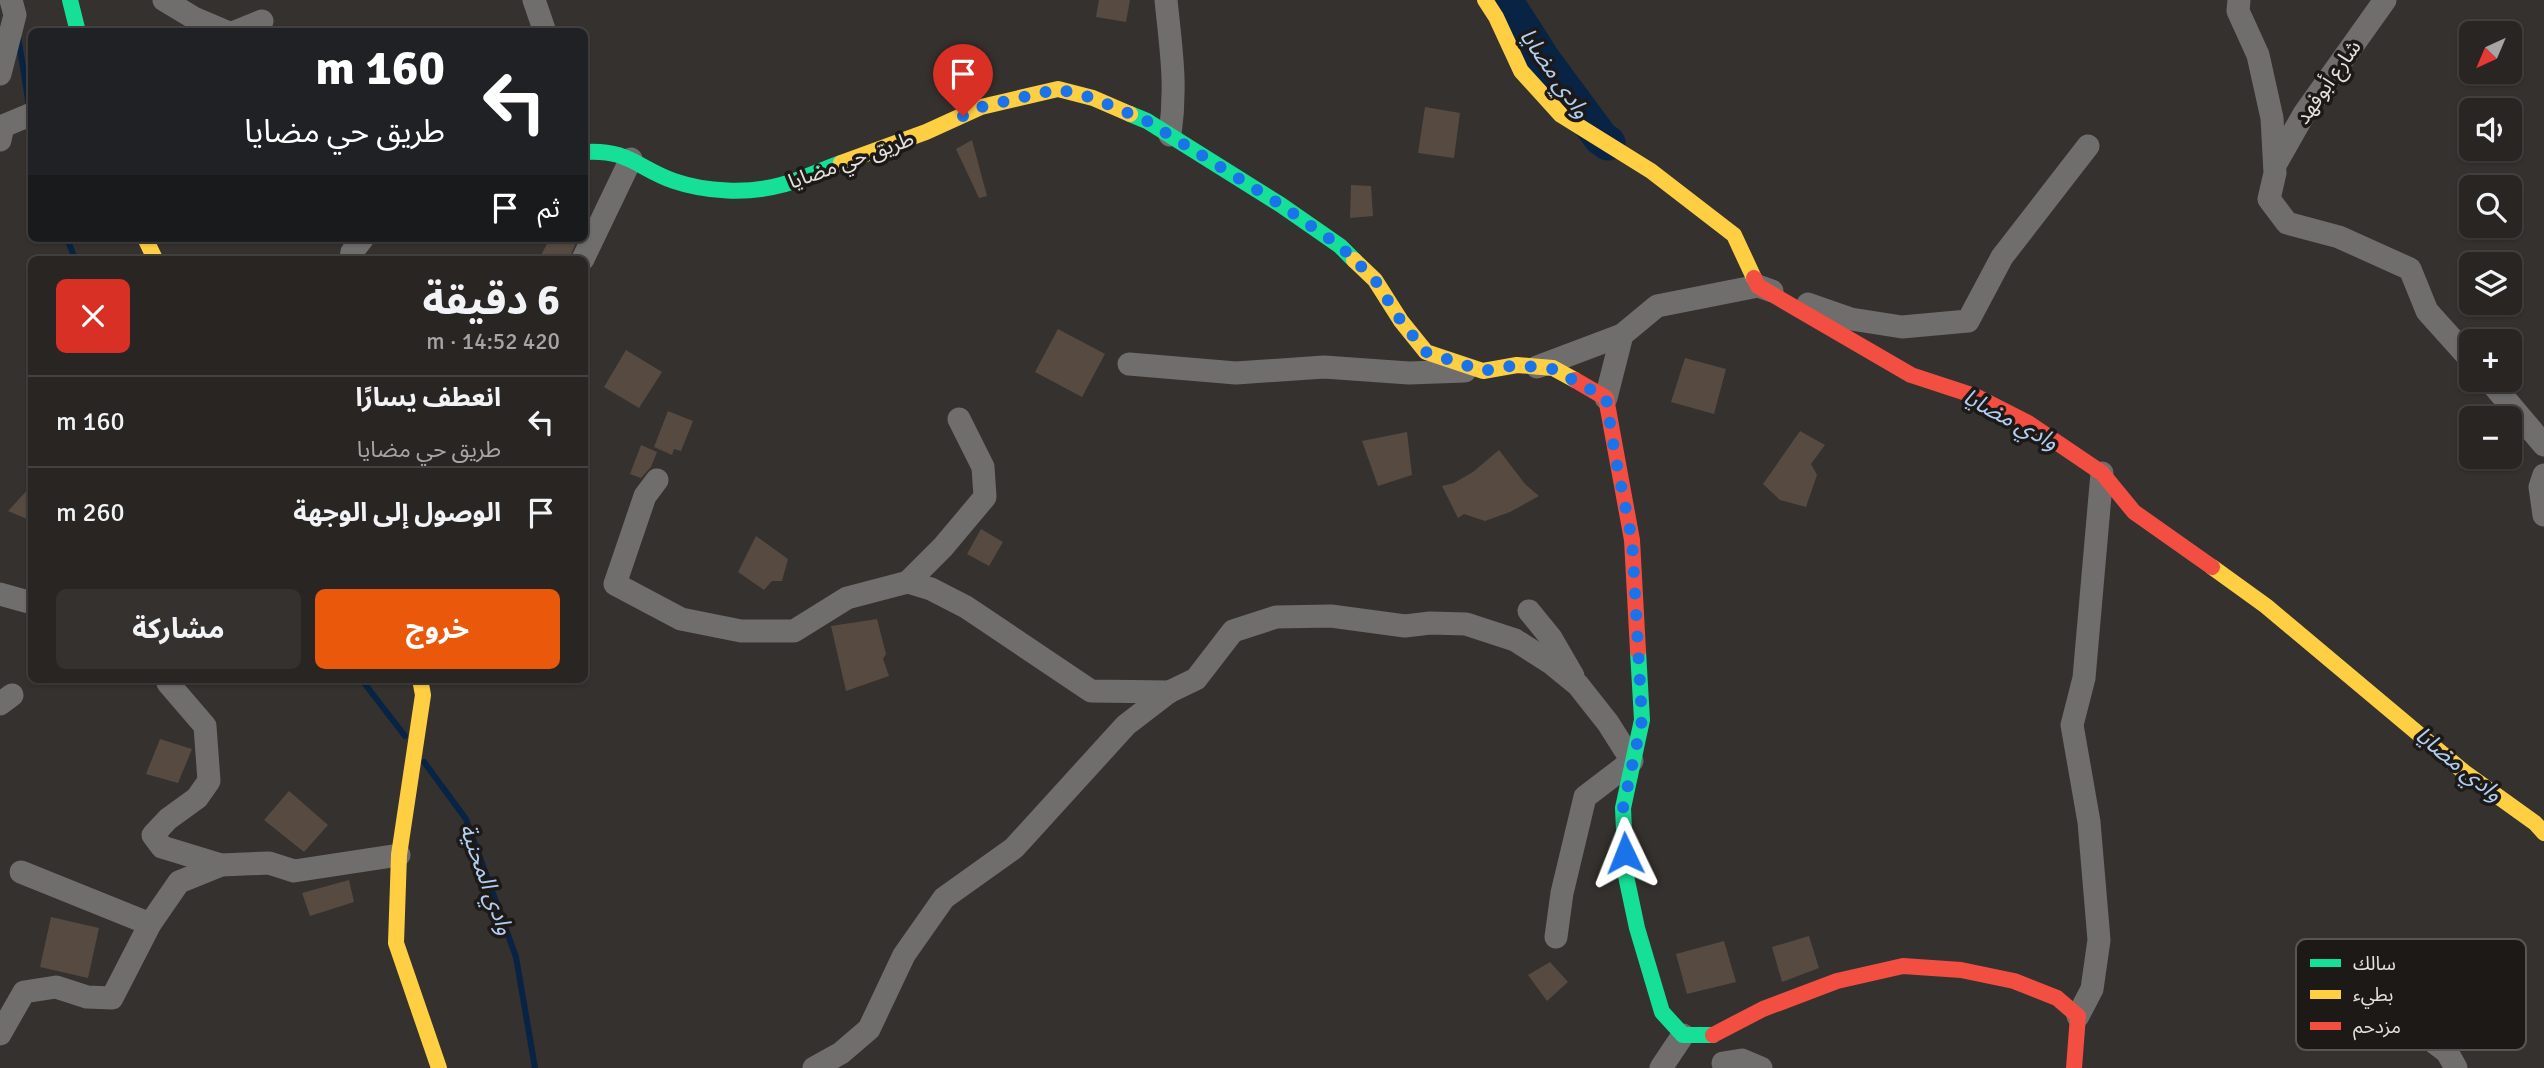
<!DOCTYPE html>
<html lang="ar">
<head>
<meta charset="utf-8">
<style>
	:root { --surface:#282522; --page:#34312f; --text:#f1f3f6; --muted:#a5a5a5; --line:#444240; --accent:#ea580c }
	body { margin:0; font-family:Signika,"Noto Sans Arabic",sans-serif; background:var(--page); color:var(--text); direction:rtl; height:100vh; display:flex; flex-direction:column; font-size:26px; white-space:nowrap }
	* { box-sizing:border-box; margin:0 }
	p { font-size:23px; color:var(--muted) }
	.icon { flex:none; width:38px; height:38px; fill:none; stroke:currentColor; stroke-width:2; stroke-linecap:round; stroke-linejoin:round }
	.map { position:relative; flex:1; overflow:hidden; direction:ltr }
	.drawer { position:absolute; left:28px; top:256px; width:560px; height:427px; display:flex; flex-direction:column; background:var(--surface); border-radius:10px; box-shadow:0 2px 5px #0004,0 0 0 2px var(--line); direction:rtl }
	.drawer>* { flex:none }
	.banner { position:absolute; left:28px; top:28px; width:560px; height:214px; border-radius:10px; box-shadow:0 2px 5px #0004,0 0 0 2px var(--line); direction:rtl; background:#202124; color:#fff; overflow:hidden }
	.needle { width:46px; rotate:224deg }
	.tools { position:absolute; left:2459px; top:21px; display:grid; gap:14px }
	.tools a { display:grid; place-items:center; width:63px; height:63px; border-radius:10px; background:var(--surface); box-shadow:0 2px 5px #0004,0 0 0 2px var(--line); font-size:35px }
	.pin { position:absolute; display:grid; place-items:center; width:60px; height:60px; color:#fff; margin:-72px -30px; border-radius:50% 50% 50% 0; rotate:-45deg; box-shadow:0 0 7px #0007 }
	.pin .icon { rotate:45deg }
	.me { position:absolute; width:77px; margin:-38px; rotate:358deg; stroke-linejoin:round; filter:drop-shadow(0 0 5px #0008) }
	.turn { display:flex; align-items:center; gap:24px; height:147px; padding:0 28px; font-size:32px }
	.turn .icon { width:91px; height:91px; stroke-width:2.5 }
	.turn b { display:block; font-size:49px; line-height:60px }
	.then { display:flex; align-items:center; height:66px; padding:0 28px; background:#0003; gap:14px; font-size:26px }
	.round { display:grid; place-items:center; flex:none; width:74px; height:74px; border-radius:10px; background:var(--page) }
	.headline { display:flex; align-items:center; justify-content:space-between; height:119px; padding:0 28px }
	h1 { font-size:42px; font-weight:700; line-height:52px }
	.primary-button { display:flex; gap:14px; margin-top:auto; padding:14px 28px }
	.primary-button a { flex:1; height:80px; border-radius:10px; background:var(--accent); color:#fff; font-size:28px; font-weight:700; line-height:80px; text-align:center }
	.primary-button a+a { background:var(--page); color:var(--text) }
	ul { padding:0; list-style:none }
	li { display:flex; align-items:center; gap:21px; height:91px; padding:0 28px; border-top:2px solid var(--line) }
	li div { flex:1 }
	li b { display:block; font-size:26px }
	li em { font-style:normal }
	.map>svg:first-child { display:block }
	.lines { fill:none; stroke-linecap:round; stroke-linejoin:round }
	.stream { stroke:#082343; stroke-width:6 }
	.river { stroke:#082343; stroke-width:35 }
	.building { fill:#574a41 }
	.street { stroke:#706d6d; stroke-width:23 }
	.fast { stroke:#16e098; stroke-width:16 }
	.slow { stroke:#ffcf43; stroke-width:16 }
	.jam { stroke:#f24e42; stroke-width:16 }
	.route { stroke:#1a73e8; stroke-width:12; stroke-dasharray:0 21.6 }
	.labels { text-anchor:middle; stroke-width:7; stroke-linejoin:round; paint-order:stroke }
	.street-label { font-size:21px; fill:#e5e0dd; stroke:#1c1916 }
	.water-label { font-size:23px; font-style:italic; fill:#b0cef3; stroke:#1c1916 }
	.key { fill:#1c1916; stroke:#585552; stroke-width:2 }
	.key-label { font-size:19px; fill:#e5e0dd }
</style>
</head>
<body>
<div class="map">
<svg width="2544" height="1068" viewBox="0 0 2544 1068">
	<rect width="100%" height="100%" fill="#35312e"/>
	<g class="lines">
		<g class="stream">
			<polyline points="18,36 30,112"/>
			<polyline points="67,238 75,259"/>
			<polyline points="361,679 405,736"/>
			<polyline points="424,762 466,819 516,957 535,1068"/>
		</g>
		<polyline class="river" points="1505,0 1544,61 1601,138 1608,143"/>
	</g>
	<g class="building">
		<polygon points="1099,0 1130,0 1126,22 1096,17"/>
		<polygon points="1425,107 1460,113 1454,158 1418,153"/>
		<polygon points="972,140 987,196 979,198 956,149"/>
		<polygon points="1351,185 1371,186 1373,216 1350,218"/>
		<polygon points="550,238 578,238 569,259 539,259"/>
		<polygon points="1058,329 1105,354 1082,397 1035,372"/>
		<polygon points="626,350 662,372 639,408 604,387"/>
		<polygon points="1685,358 1726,369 1714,414 1671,402"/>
		<polygon points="668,411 693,421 681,451 674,449 672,455 654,447"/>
		<polygon points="1800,431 1825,445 1811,464 1817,475 1806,507 1780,500 1763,484"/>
		<polygon points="1407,432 1412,475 1378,486 1362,441"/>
		<polygon points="641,445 657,452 651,467 641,478 630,474"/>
		<polygon points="1499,450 1525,484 1539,496 1510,512 1485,521 1464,514 1458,518 1442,486 1454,483 1473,472"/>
		<polygon points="32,485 32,521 8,511"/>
		<polygon points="981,529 1003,542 989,566 967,554"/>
		<polygon points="756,536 788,559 782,581 772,581 764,590 738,572"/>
		<polygon points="877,619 886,654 883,659 889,676 846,691 831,626"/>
		<polygon points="160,739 192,749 178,783 146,774"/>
		<polygon points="289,791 328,825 304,852 264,820"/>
		<polygon points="349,880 354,902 310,916 302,893"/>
		<polygon points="51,917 99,928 88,978 40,967"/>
		<polygon points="1809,936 1819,968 1782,982 1772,947"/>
		<polygon points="1724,941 1736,982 1687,994 1676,954"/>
		<polygon points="1550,962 1568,982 1547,1001 1528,975"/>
	</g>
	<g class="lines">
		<g class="street">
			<polyline points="164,0 194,18 227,32"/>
			<polyline points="534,0 545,32"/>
			<path d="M1166,0C1171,50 1177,84 1170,135"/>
			<polyline points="2239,0 2238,11 2258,55 2272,118 2275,173 2269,199 2287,223 2339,237 2410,269 2427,311 2471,360"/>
			<polyline points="235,32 262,21"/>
			<polyline points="0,74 15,15 11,0"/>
			<polyline points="0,140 3,126 32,114"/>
			<polyline points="2275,165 2304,114 2385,0"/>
			<polyline points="351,259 352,252 363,238"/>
			<polyline points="583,259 631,159"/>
			<polyline points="1808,304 1851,319 1902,327 1968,321 2002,257 2088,146"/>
			<polyline points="1129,364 1236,373 1324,367 1409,373 1465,371"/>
			<polyline points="1537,367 1622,335"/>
			<polyline points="2489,380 2544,445"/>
			<polyline points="1606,398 1622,335 1657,306 1758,286 1772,291"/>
			<polyline points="959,419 983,467 985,497 943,547 908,582 931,589 966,607 1091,691 1169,692"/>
			<polyline points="2544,475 2540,487 2544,515"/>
			<polyline points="657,480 645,496 615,584 681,619 741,631 794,631 847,598 908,582"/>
			<polyline points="0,594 32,603"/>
			<polyline points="1529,611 1551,638 1573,676"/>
			<polyline points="168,683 205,726 209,781 197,798 168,819 153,835 162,847 221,865"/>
			<polyline points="0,704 12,695"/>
			<polyline points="21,872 150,924"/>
			<polyline points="2078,1016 2092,989 2099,940 2089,822 2072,725 2084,678 2102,473"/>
			<polyline points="2413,1026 2447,1052 2456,1068"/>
			<polyline points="0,1034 24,992 56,987 87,997 112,998 150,924 179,882 221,865 269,863 294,871 399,855"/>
			<polyline points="1723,1063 1742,1060 1761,1068"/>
			<polyline points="814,1068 841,1053 869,1029 904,955 944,898 1014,848 1126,725 1169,692 1196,679 1233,631 1276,617 1331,616 1405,626 1430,623 1466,624 1515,640 1551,663 1578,685 1608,723 1632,761 1585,797 1562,893 1556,937"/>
			<polyline points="1661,1068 1683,1035"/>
		</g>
		<g class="fast">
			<polyline points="70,0 78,32"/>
			<polyline points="1130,114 1147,121 1281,205 1340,246 1354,260"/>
			<path d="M584,152C629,149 637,168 674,181C706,192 748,194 781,185C801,180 821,170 841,163"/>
			<polyline points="1638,651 1642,720 1623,808 1626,876 1637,928 1662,1012 1683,1035 1713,1035"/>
		</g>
		<g class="slow">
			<polyline points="1485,0 1496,17 1521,71 1561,115 1651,171 1734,235 1754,278"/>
			<polyline points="841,163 926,132 981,107 1058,89 1093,98 1130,114"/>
			<polyline points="145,238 155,259"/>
			<polyline points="1354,260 1375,280 1401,321 1426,352 1483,371 1517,365 1553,368 1575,380"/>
			<polyline points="2212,567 2266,606 2464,772 2535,823 2544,833"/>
			<polyline points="420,679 423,695 399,855 396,943 439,1068"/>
		</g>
		<g class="jam">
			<polyline points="1754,278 1758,286 1911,375 1975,396 2028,423 2102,473 2134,512 2212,567"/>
			<polyline points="1575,380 1606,398 1632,540 1638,651"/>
			<polyline points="1713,1035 1763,1009 1837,981 1903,966 1961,970 2014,981 2057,998 2078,1016 2074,1068"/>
		</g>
	</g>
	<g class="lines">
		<polyline class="route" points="963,116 981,107 1058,89 1093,98 1147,121 1281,205 1340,246 1375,280 1401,321 1426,352 1483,371 1517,365 1553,369 1606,398 1615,455 1632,540 1642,720 1623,808 1625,853"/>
	</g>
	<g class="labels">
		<g class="street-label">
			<text transform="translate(2328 82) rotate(-55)" y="7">شارع أبوفهد</text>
			<text transform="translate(851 160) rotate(-20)" y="7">طريق حي مضايا</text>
		</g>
		<g class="water-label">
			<text transform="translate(1555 73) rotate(55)" y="8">وادي مضايا</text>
			<text transform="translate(2011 419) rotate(28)" y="8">وادي مضايا</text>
			<text transform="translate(2459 764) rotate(39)" y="8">وادي مضايا</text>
			<text transform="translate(487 879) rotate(70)" y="8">وادي المحنية</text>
		</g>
	</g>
	<rect x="2296" y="939" width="230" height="111" rx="10" class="key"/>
	<rect x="2310" y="959" width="31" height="8" fill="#16e098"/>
	<rect x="2310" y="990" width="31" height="9" fill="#ffcf43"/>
	<rect x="2310" y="1022" width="31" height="8" fill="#f24e42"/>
	<g class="key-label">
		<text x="2353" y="970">سالك</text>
		<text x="2353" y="1001">بطيء</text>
		<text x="2353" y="1033">مزدحم</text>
	</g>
</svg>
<div class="tools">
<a><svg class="needle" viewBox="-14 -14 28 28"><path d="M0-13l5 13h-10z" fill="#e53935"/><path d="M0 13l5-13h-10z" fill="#a5a5a5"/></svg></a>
<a><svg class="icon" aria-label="sound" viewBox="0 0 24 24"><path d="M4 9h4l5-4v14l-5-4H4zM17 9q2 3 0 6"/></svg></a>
<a><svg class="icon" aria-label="search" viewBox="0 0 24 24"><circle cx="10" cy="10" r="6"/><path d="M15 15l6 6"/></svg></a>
<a><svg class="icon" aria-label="layers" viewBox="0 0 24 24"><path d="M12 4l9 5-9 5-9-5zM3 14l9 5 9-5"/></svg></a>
<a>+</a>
<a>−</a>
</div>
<div class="pin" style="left:963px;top:116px;background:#d93025"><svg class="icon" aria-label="arrive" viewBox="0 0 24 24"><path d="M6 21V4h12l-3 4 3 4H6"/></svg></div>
<svg class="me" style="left:1625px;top:853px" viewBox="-20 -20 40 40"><path d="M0-17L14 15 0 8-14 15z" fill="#1a73e8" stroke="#fff" stroke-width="4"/></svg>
<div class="banner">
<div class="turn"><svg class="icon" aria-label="left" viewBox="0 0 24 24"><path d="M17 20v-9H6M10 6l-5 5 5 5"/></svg><div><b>160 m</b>طريق حي مضايا</div></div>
<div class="then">ثم<svg class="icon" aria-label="arrive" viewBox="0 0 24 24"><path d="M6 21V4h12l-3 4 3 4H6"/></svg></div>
</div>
<section class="drawer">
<div class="headline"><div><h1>6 دقيقة</h1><p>420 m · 14:52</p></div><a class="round" style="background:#d93025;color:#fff"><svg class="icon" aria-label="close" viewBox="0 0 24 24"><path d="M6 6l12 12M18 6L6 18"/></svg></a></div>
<ul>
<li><svg class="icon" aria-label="left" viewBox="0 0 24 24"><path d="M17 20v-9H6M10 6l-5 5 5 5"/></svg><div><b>انعطف يسارًا</b><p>طريق حي مضايا</p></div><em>160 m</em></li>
<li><svg class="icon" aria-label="arrive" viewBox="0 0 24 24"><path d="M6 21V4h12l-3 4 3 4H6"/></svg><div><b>الوصول إلى الوجهة</b></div><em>260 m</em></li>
</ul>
<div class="primary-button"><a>خروج</a><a>مشاركة</a></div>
</section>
</div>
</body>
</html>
